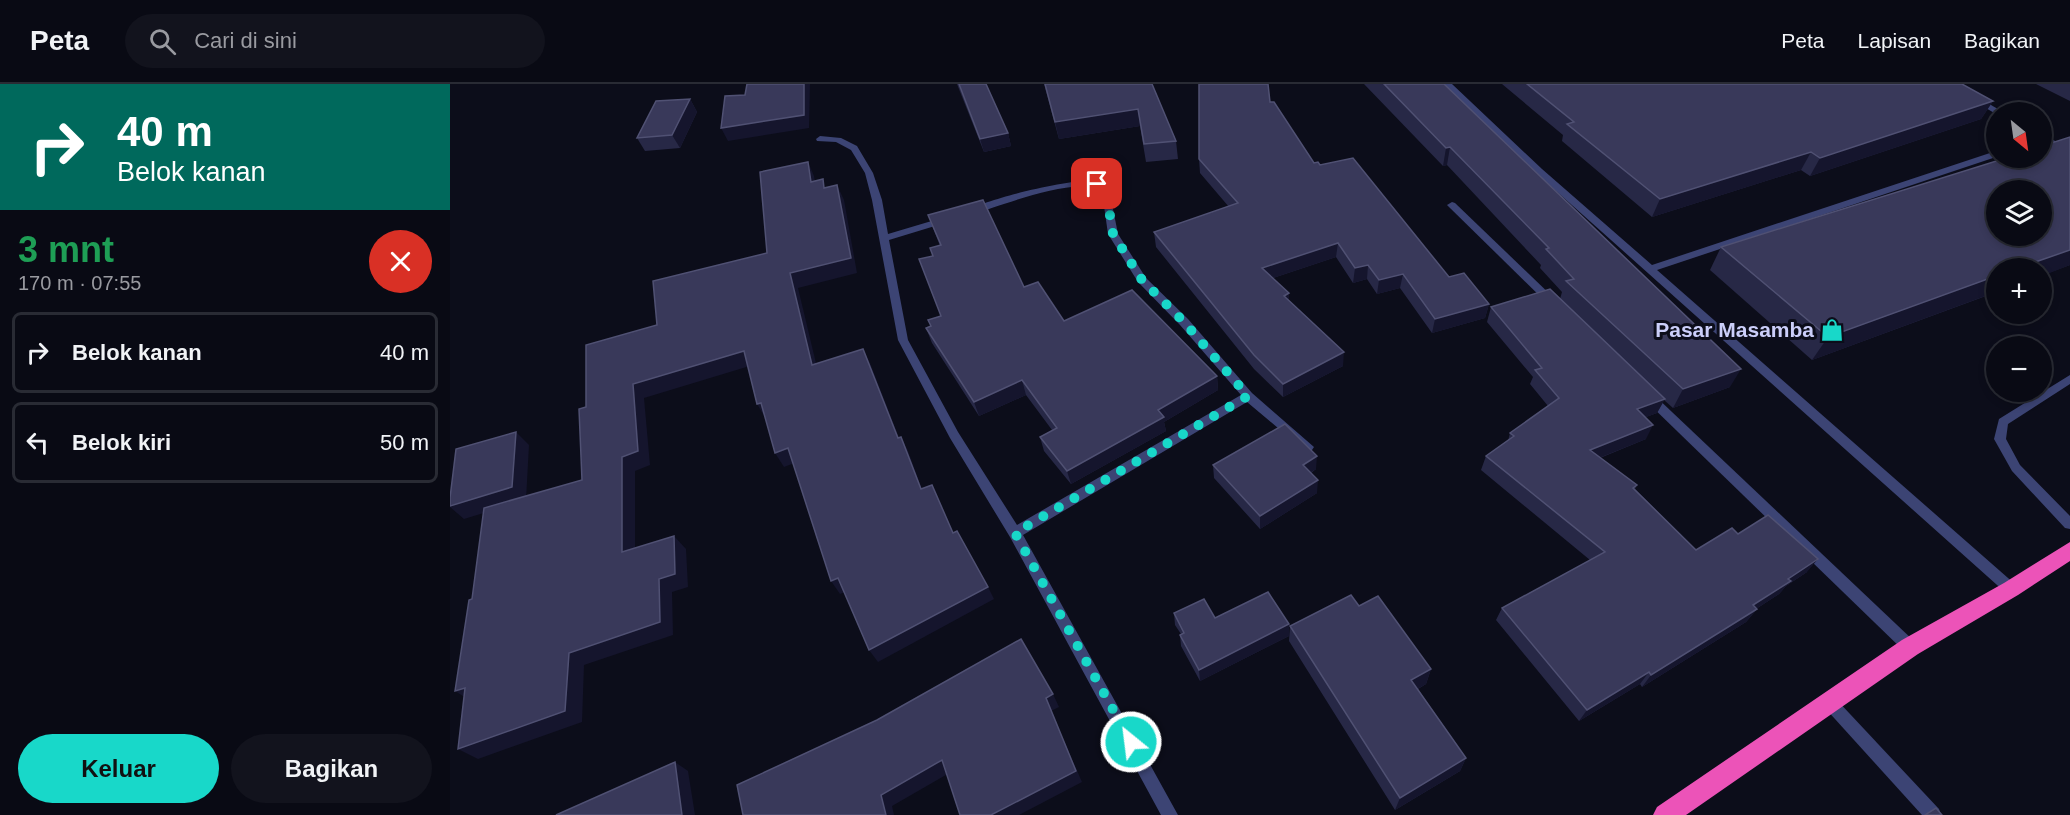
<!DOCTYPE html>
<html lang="id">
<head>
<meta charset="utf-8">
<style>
	:root { --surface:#090a14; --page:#12131d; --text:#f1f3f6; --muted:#999aa0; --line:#292b34; --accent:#18d8c9 }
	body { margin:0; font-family:Helvetica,sans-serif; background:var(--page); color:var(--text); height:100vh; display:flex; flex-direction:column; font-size:22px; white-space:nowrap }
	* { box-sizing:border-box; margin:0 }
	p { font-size:20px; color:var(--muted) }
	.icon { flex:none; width:33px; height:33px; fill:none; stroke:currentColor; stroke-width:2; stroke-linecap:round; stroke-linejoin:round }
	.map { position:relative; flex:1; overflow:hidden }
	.details { display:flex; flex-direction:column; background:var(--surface); width:450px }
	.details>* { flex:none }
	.guide { background:#00695c; color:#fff; overflow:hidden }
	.needle { width:39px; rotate:151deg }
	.tools { position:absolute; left:1536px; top:18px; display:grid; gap:12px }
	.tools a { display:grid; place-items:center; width:66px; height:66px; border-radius:50%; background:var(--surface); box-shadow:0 3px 9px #0003,0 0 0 2px var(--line); font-size:30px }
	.pin { position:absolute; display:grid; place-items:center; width:51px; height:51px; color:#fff; margin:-26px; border-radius:12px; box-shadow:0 3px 9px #0006 }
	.me { position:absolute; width:66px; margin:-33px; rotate:331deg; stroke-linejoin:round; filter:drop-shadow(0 0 4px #0008) }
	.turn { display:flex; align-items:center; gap:21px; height:126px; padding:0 18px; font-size:27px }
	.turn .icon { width:78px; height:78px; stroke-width:2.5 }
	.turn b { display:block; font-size:42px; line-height:51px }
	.round { display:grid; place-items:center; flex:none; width:63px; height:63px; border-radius:32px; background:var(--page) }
	.headline { display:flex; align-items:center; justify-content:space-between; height:102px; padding:0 18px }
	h1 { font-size:36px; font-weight:700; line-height:45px; color:#1e9e55 }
	.primary-button { display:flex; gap:12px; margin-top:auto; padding:12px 18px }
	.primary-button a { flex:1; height:69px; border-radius:36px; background:var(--accent); color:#111; font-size:24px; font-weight:700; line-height:69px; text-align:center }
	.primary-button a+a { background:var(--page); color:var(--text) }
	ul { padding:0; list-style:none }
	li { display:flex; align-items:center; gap:18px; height:81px; margin:0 12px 9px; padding:0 6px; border:3px solid var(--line); border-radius:9px }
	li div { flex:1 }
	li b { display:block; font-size:22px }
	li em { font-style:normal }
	header { display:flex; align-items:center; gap:36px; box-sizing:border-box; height:84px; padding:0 30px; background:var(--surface); border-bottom:2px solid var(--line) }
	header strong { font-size:28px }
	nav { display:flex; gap:33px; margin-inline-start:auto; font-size:21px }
	.search { width:420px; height:54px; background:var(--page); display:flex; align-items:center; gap:15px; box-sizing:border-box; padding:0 21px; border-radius:33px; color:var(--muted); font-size:22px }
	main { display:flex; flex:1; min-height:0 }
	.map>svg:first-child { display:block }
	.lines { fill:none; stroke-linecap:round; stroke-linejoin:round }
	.lane { fill:#3c4474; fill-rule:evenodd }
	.street { fill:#3c4474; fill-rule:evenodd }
	.highway { fill:#ec53b8; fill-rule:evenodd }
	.wall { fill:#272846 }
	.shaded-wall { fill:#15152d }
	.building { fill:#39395a; stroke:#505173; stroke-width:1.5; fill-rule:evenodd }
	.route { stroke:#18d8c9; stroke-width:10; stroke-dasharray:0 18 }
	.labels { text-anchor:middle; stroke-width:6; stroke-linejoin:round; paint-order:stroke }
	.poi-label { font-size:21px; font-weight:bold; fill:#cbcef9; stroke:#0c0d1a; text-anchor:end }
</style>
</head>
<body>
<header>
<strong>Peta</strong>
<div class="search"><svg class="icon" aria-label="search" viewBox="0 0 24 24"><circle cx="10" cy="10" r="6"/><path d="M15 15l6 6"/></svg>Cari di sini</div>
<nav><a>Peta</a><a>Lapisan</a><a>Bagikan</a></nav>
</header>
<main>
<section class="details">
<div class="guide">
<div class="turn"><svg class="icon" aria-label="right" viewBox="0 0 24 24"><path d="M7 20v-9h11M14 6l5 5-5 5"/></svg><div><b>40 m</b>Belok kanan</div></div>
</div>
<div class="headline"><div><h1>3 mnt</h1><p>170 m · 07:55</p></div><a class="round" style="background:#d93025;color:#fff"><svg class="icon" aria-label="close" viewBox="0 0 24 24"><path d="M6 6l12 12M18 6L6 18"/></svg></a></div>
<ul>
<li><svg class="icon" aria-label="right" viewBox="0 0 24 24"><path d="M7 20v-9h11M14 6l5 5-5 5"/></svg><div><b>Belok kanan</b></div><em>40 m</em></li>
<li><svg class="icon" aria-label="left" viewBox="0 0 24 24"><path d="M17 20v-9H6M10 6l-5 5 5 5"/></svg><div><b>Belok kiri</b></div><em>50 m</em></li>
</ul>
<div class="primary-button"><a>Keluar</a><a>Bagikan</a></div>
</section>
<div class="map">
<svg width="1620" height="731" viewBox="0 0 1620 731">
	<rect width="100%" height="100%" fill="#0c0d1a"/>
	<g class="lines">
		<g class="lane">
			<polygon points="993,0 1002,0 1092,85 1202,181 1546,67 1546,73 1207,186 1566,501 1568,505 1566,509 1561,511 1556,509 1086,89"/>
			<polygon points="1495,0 1505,0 1553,28 1546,30"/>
			<polygon points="1592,50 1620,65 1620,72 1592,56"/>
			<polygon points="1620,291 1620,300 1558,340 1556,355 1570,381 1620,432 1620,445 1615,444 1562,387 1544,355 1549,335"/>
			<polygon points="1380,612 1385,614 1489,725 1491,731 1472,731 1375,624 1373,619 1375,614"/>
		</g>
		<g class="street">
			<path d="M370,52L391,54L407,62L423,89L432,116L438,150L495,133L500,136L498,138L439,156L458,256L508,348L567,441L791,311L730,241L688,198L658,150L652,108C629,90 551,122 523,130L518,127C534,115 621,95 642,97C649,98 654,101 659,105L668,150L696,194L738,235L802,309L864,363L862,366H854L797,318L573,451L728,731H711L560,453L500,354L448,256L422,116L415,89L401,66L386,58L367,57L366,55Z"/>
			<polygon points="1002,118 1005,119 1107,217 1108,219 1107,221 1099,221 999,123 997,121"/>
			<polygon points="1199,309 1203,310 1465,558 1467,563 1465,568 1460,569 1455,568 1195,316 1193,313 1195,310"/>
		</g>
		<polygon class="highway" points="1620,458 1620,477 1568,511 1468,570 1236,731 1203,731 1207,723 1452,556 1554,499"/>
	</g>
	<g class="wall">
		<polygon points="507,0 536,0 558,49 561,62 534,68"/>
		<polygon points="594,0 702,0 726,57 728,75 696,78 690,42 609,55"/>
		<polygon points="914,0 994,0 1280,303 1223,324 1214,316 1207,329 1196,333 1196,355 1150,374 1187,401 1185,405 1246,466 1288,450 1357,488 1336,502 1329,510 1306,525 1307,525 1296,538 1192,603 1190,600 1129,637 1046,536 1052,524 1140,476 1031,386 1036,372 1058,357 1060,349 1098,322 1080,300 1083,293 1037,238 1041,223 1110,215 1112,208 1090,184 1091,181 997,81 993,82"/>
		<polygon points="1052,0 1512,0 1543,17 1531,35 1360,92 1351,86 1202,133 1112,57 1113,51"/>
		<polygon points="1586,0 1620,0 1620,17"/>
		<polygon points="240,15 247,28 230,64 195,67 187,54"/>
		<polygon points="820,18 864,79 870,81 999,193 1039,220 1035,234 982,249 950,204 927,210 917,195 903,199 886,173 823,194 839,217 893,282 833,313 804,285 706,163 704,148 779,123 750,89 749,75"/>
		<polygon points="1620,54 1620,181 1362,276 1260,186 1271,163"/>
		<polygon points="478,131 574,203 614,237 767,292 768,306 714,338 716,347 621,400 594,367 590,353 602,346 576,311 529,332 482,259 476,244 481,243 478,236 491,232 483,172 490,162"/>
		<polygon points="763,381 866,385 861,389 867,409 810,445 764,394"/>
		<polygon points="909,522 981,585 976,600 968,605 1016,674 1010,687 945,726 839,557 840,542"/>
		<polygon points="724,529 839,540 839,552 750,597 731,562 730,551 731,550 725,541"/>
	</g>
	<g class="shaded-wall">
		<polygon points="354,0 360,0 359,44 278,57 271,44"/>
		<polygon points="240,15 247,28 230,64 222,51"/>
		<polygon points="1543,17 1531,35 1360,92 1370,74"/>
		<polygon points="688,25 690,42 609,55 605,38"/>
		<polygon points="558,49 561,62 534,68 530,55"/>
		<polygon points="1000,63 997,81 993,82 996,64"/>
		<polygon points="1361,68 1351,86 1202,133 1210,115"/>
		<polygon points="358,78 364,92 367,112 361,98"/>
		<polygon points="387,101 394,116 407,189 348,204 370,296 362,281 340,189"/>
		<polygon points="888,159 886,173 811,198 812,184"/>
		<polygon points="1620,166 1620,181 1592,192 1592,184 1568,184"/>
		<polygon points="918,181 917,195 903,199 905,184"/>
		<polygon points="953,190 950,204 927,210 929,196"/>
		<polygon points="1546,192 1546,208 1362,276 1378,253"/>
		<polygon points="839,209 839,224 834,212"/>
		<polygon points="1039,220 1035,234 982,249 985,235"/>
		<polygon points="413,265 420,279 455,369 448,354"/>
		<polygon points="294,267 303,281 194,314 200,381 185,387 185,481 172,468 172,373 183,300"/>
		<polygon points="894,268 893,282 833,313 833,300"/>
		<polygon points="1291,285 1280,303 1223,324 1233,305"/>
		<polygon points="767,292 768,306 714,338 716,347 621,400 617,387 708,326"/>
		<polygon points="572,296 576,311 529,332 524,318"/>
		<polygon points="1215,315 1207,329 1180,339 1187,325"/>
		<polygon points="311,319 316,335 307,320"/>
		<polygon points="1203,341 1196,355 1134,380 1140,366"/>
		<polygon points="66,348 79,361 76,416 14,435 0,423 0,422"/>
		<polygon points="451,353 458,367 477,419 471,405"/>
		<polygon points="338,364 347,378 334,383 325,369"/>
		<polygon points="867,372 866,385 852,394 853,381"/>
		<polygon points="868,396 867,409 810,445 810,432"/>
		<polygon points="224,452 236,465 238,503 222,508 223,551 134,581 132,638 28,675 8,665 119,569 209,495"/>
		<polygon points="1368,475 1357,488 1336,502 1329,510 1292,534 1303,521 1338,495"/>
		<polygon points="388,494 397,507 390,510 381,497"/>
		<polygon points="538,503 544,515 428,578 419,566"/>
		<polygon points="1307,525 1296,538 1192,603 1201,591"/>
		<polygon points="839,540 839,552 750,597 749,586"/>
		<polygon points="981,585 976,600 957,611 961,596"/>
		<polygon points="1199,588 1190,600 1129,637 1137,626"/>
		<polygon points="15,604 24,619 5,607"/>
		<polygon points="603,610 609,623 601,627 632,698 569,731 541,731 596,614"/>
		<polygon points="1016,674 1010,687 945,726 950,714"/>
		<polygon points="492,676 501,688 442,722 444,731 436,731 431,711"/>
		<polygon points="225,678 238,687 245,731 232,731"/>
	</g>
	<g class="building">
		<polygon points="297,0 354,0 354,31 271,44 275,12 295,11"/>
		<polygon points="509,0 536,0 558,49 530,55"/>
		<polygon points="595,0 702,0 726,57 694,60 688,25 605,38"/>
		<polygon points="749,0 818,0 820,18 824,18 864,79 868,78 870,81 903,74 999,193 1014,189 1039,220 985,235 953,190 929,196 918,181 905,184 888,159 812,184 839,209 834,212 894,268 833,300 804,271 704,148 788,119 749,75"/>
		<polygon points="934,0 994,0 1291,285 1233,305 1116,197 1124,195 1096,165 1099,164 1000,63 996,64"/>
		<polygon points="1077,0 1512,0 1543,17 1370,74 1361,68 1210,115 1117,40 1124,38"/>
		<polygon points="240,15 222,51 187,54 206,17"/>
		<path d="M1620,53V166L1568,184H1546V192L1378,253L1271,163L1556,74H1592V62ZM1546,106H1592V152H1546Z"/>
		<polygon points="358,78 361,98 373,95 374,104 387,101 401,174 340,189 362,281 413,265 448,354 451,353 471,405 482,401 503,449 507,447 538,503 419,566 388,494 381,497 338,364 325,369 311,319 307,320 294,267 183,300 188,367 172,373 172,468 224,452 225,490 209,495 210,538 119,569 115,627 8,665 15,604 5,607 19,516 22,515 34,424 132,396 129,325 136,323 136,261 207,241 203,197 317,169 310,88"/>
		<polygon points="533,116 574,203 588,198 614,237 682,206 767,292 708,326 714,333 617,387 590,353 607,344 572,296 524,318 476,244 481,242 478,236 491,232 469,175 483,172 480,164 491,161 478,131"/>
		<polygon points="1100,205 1215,315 1187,325 1203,341 1140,366 1187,401 1183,404 1246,466 1282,444 1288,450 1318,431 1368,475 1338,495 1341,497 1303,521 1307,525 1201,591 1199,588 1137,626 1052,524 1155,468 1036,372 1064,352 1060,349 1109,314 1085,286 1092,284 1041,223"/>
		<polygon points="835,340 867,372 853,381 868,396 810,432 763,381"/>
		<polygon points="66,348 62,403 0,422 0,414 6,365"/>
		<polygon points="818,508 839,540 749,586 730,551 734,549 724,529 754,515 765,534"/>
		<polygon points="901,511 909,522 928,512 981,585 961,596 1016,674 950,714 840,542"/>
		<polygon points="571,555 603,610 596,614 626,687 541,731 510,731 492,676 431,711 436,731 293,731 287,701 427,636"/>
		<polygon points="225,678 232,731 106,731"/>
		<polygon points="1486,724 1492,731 1475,731"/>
	</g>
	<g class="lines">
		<polyline class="route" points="647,100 656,107 663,150 692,196 734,238 798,312 565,449 681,658"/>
	</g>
	<defs>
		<g id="shop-bare" transform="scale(1.8)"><path d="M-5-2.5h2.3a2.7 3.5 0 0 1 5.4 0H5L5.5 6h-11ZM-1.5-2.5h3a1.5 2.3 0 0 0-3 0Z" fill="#18d8c9" stroke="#0c0d1a" stroke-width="2.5" paint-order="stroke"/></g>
	</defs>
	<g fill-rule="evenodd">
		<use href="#shop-bare" x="1382" y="246"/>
	</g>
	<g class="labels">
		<g class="poi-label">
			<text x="1364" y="253">Pasar Masamba</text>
		</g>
	</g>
</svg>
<div class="tools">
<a><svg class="needle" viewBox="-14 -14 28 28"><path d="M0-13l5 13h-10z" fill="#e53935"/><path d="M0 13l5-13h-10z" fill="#999aa0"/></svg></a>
<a><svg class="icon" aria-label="layers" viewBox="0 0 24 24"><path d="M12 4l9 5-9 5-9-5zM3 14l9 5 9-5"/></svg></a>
<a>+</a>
<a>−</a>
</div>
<div class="pin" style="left:647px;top:100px;background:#d93025"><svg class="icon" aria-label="arrive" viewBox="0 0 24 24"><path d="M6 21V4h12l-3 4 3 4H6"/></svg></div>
<svg class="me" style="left:681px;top:658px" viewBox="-20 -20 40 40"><circle r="17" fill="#18d8c9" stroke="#fff" stroke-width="3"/><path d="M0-11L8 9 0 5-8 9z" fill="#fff"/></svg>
</div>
</main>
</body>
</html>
